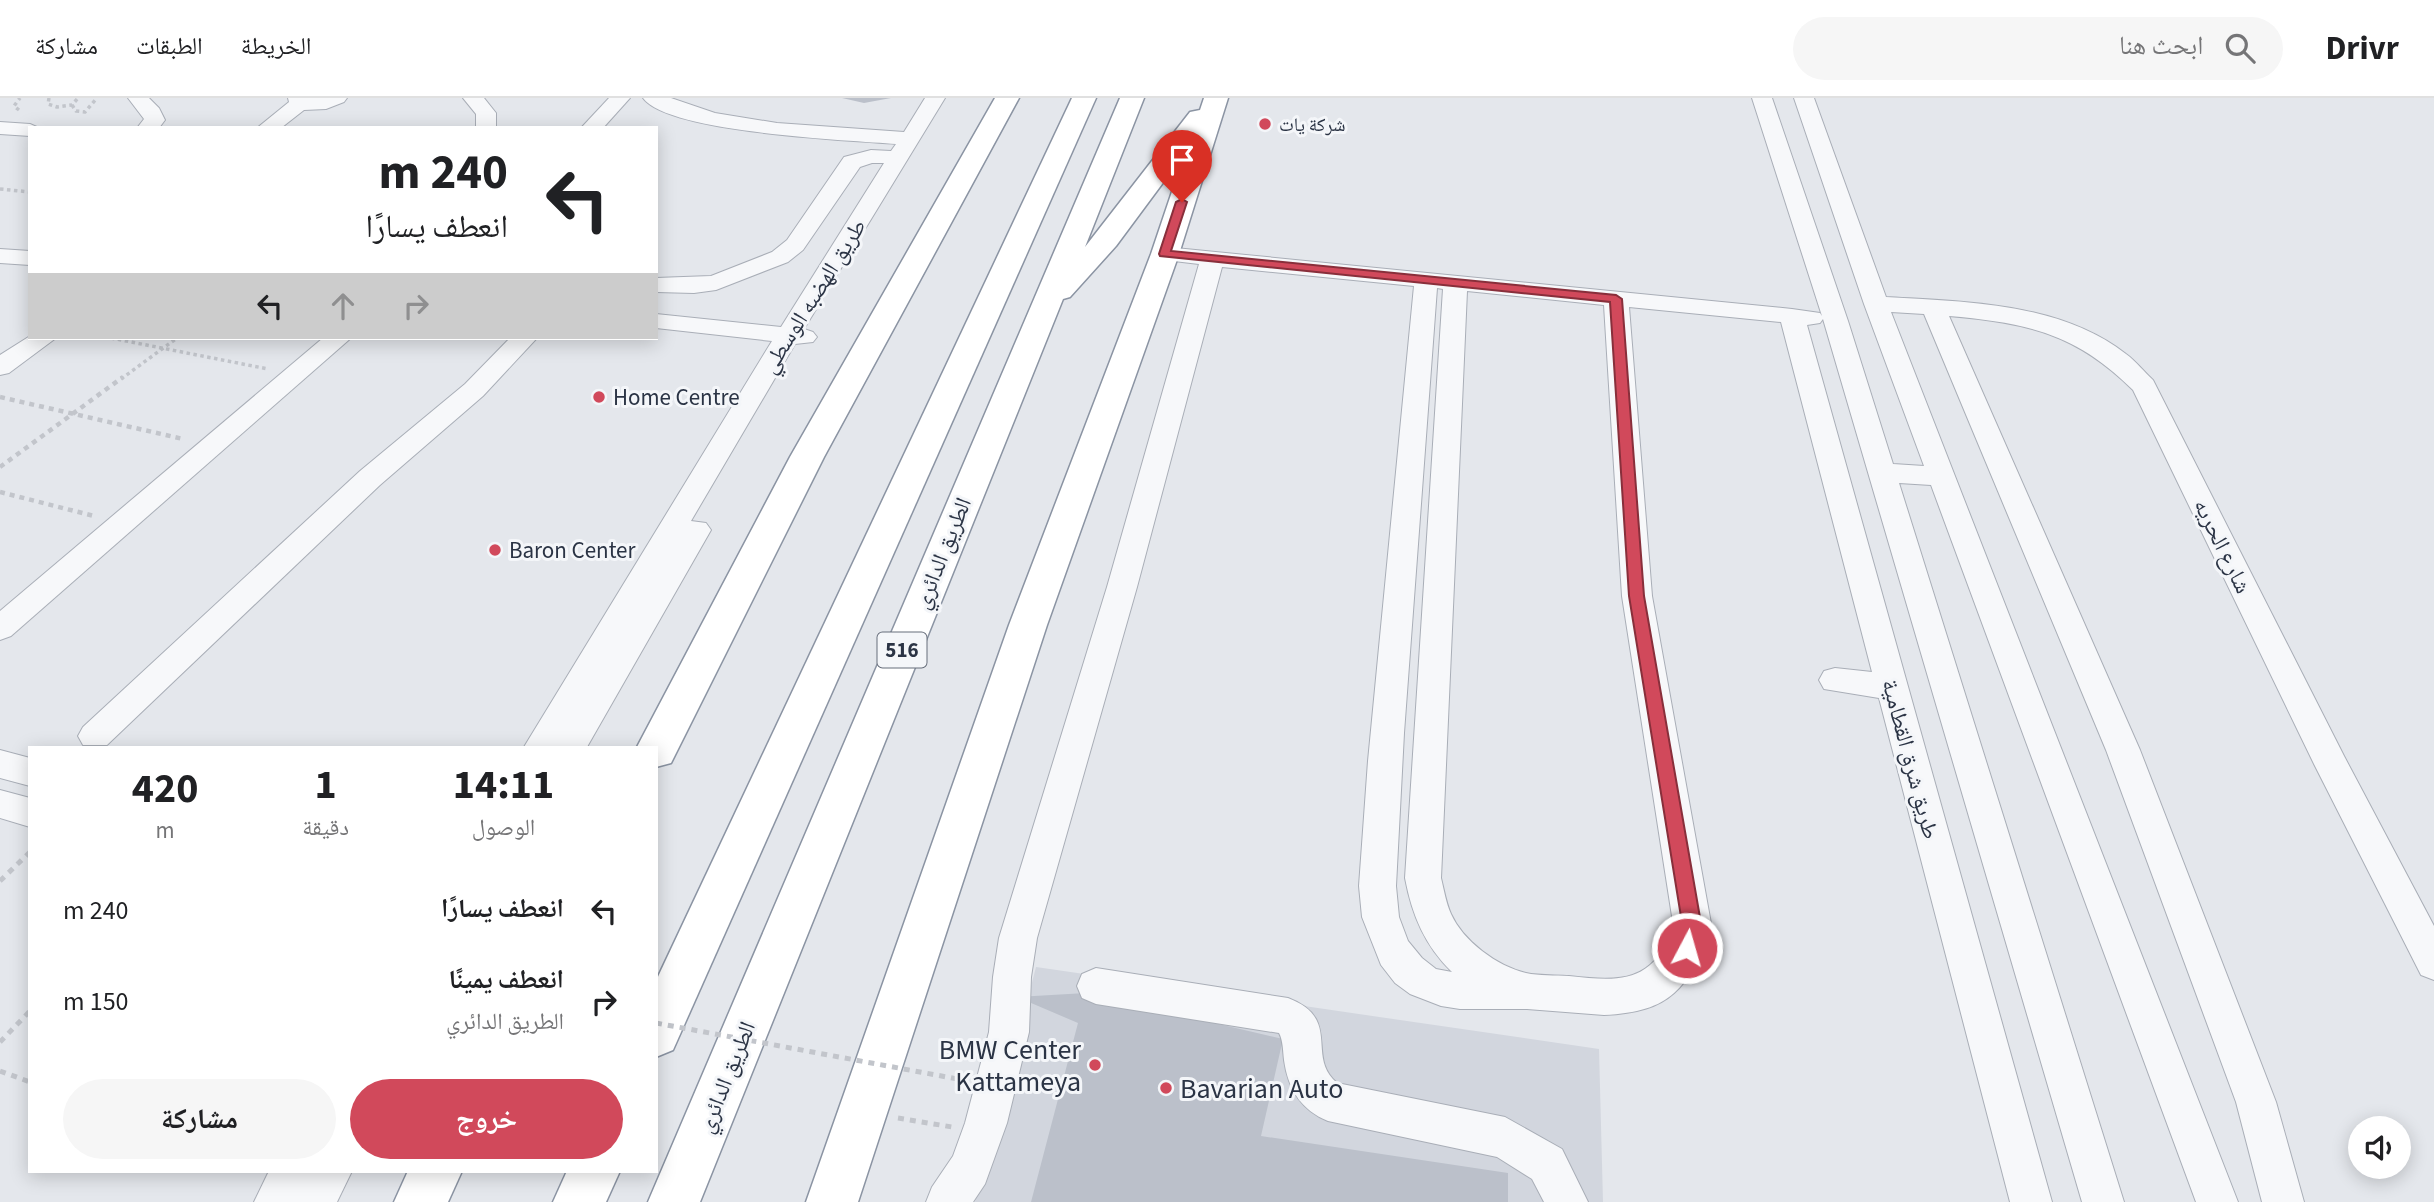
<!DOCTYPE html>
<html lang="ar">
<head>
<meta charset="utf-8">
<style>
	:root { --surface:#fff; --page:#f6f6f6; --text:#202124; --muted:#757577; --line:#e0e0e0; --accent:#d1495b }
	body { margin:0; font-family:"Source Sans 3","Noto Naskh Arabic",sans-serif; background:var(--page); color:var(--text); direction:rtl; height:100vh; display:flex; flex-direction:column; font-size:26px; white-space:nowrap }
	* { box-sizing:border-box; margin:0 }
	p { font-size:23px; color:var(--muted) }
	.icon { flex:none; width:38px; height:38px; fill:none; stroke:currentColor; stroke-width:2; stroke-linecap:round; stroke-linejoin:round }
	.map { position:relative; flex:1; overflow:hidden; direction:ltr }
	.details { position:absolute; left:28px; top:648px; width:630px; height:427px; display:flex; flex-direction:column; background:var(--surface); border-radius:0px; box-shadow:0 4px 18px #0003; direction:rtl }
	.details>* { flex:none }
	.guide { position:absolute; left:28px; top:28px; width:630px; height:214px; border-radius:0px; box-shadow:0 4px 18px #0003; direction:rtl; background:#fff; color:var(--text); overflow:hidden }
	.buttons { position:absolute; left:2348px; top:1018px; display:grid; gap:14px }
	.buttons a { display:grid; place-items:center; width:63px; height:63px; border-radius:50%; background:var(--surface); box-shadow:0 4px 18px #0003; font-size:35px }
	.pin { position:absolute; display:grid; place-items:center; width:60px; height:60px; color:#fff; margin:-72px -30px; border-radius:50% 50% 50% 0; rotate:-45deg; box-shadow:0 0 7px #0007 }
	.pin .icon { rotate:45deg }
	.me { position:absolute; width:77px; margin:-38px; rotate:6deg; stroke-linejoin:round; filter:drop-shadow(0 0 5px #0008) }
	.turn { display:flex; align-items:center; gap:24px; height:147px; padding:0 35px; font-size:32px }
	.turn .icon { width:91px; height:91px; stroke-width:2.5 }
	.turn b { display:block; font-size:49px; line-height:60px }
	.lanes { display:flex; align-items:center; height:66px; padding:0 35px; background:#0003; justify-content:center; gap:35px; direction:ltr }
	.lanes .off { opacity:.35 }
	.eta { display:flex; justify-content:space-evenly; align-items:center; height:119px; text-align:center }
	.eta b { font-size:42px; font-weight:700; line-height:49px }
	.cta { display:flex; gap:14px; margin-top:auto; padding:14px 35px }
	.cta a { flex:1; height:80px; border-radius:42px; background:var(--accent); color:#fff; font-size:28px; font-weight:700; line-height:80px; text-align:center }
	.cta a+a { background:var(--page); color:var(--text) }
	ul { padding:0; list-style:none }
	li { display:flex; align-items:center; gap:21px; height:91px; padding:0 35px }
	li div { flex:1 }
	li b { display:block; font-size:26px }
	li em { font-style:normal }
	header { display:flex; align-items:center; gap:42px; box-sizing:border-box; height:98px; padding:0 35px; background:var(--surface); border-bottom:2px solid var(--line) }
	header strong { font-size:33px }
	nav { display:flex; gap:38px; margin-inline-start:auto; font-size:24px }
	.search { width:490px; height:63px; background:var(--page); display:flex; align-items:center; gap:18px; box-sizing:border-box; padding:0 24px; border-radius:38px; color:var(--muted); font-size:26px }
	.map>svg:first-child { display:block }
	.built { fill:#d2d6de }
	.building { fill:#bbc0ca }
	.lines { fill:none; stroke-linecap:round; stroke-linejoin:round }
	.minor-casing { stroke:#a9aeb7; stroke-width:2 }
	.highway-casing { stroke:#8b94a3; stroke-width:3 }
	.path-far2 { stroke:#c2c5cb; stroke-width:3.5; stroke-dasharray:3.5 3.5; stroke-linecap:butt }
	.path-far1 { stroke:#c2c5cb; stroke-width:4.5; stroke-dasharray:5 5; stroke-linecap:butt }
	.path { stroke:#c2c5cb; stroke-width:5; stroke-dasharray:6 6; stroke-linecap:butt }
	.minor { fill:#f7f8fa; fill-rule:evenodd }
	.highway { fill:#fff; fill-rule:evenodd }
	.path-bridge { stroke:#c2c5cb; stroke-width:5; stroke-dasharray:6 6; stroke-linecap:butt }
	.route { fill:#d1495b; stroke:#882f3b; stroke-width:2 }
	.poi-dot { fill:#d1495b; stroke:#f4f6f9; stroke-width:2.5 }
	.labels { text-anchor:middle; stroke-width:6; stroke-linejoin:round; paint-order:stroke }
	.far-poi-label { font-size:19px; fill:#2b3445; stroke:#f4f6f9; text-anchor:start }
	.shield { fill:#f4f6f9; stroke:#676e7b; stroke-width:2 }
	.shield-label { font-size:21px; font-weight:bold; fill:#2b3445 }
	.street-label { font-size:23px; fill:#2b3445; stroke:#f4f6f9 }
	.poi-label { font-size:23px; fill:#2b3445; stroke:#f4f6f9; text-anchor:start }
	.near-poi-label { font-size:28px; fill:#2b3445; stroke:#f4f6f9; text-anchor:end }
</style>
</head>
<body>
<header>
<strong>Drivr</strong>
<div class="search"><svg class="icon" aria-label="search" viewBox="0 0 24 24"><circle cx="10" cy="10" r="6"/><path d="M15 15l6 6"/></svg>ابحث هنا</div>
<nav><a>الخريطة</a><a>الطبقات</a><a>مشاركة</a></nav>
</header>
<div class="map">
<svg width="2434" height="1104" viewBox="0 0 2434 1104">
	<rect width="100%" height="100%" fill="#e4e7ec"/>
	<polygon class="built" points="1036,869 1599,951 1603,1104 975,1104"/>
	<g class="building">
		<polygon points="842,0 891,0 864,5"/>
		<polygon points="1086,895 1283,941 1261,1038 1508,1075 1508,1104 1031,1104 1078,925 1017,899"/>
	</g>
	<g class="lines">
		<g class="minor-casing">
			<g id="minor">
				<polygon points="128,0 149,0 159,10 165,22 159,30 137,30 144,21"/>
				<polygon points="288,0 347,0 344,4 326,11 304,12 281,30 257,30 289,4"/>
				<polygon points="463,0 484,0 496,15 496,30 476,30 476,16"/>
				<polygon points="609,0 630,0 603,30 581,30"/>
				<path d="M643,0H671L715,15L777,25L904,34L925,0H945L804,231L813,234L817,239L813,244L795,246L691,423L706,425L711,432L587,649H524L772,243L656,230V216L781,229L884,65H872L860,69L803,152L788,164L716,192L694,195L656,194V180L711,178L772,154L787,142L844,59L871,52L891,53L896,46C850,42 668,35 643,0Z"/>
				<path d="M1752,0H1772L1848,223L1893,366L1924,368L1864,206L1794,0H1814L1886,199C1966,204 2059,204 2126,256C2136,263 2144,274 2153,282L2344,658L2434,828V882L2421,877L2314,666L2133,292C2076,235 2027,225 1949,218L2140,652L2276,1004L2304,1104H2262L2236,1004L2106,652L1924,216L1891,214L2238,1104H2196L1931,387L1899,385L2124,1104H2082L1823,221L1820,225L1807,227L2052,1104H2010L1879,600L1824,591L1819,582L1824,573L1835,570L1872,574L1781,224L1629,209L1652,498L1712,831C1687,890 1672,914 1604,917L1527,911H1460L1441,908L1410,896L1395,885L1381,867L1362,819L1359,788L1368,663L1414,188L1222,169L1137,489L1037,840L1031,879L1029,934L1007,1025L985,1086L973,1104H926L932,1089L953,1058L965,1025L989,934L993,879L999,840L1107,489L1199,166L1157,161L1153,156L1157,151L1165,149L1792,211L1820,215L1822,218ZM1437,190L1443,191L1405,780C1412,817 1425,848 1452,874L1436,871L1422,860L1408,843L1399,819L1396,788L1404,635ZM1467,193L1604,207L1622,498L1674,831C1651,885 1622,884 1569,878C1555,877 1539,878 1526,875C1497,868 1463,843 1451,816C1446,805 1444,792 1441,780Z"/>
				<polygon points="0,24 30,26 39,30 30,30 30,38 0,36"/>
				<polygon points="0,151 30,153 30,167 0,165"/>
				<polygon points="30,238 30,240 56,240 9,275 0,277 0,257"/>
				<polygon points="323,240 351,240 11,538 0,542 0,513"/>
				<polygon points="510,240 537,240 483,298 380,387 107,647 83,647 78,638 83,629 360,373 465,286"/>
				<polygon points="0,652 30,660 30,688 0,680"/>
				<polygon points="0,692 30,700 30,729 0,720"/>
				<path d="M1096,870L1288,900C1343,921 1305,958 1337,985L1505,1019L1562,1051L1588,1104H1544L1532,1081L1497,1059L1328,1023C1301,1012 1288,991 1284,962C1283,953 1283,942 1279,935L1096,906L1082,900L1077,888L1082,876Z"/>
				<polygon points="269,1073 352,1073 337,1104 254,1104"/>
			</g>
		</g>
		<g class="highway-casing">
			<g id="highway">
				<polygon points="995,0 1019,0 824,359 671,665 656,669 656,649 637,649 790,359"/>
				<polygon points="1072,0 1096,0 673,952 656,959 656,883"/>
				<polygon points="1120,0 1144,0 1085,149 1190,14 1200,12 1204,0 1228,0 1179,156 1047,527 858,1104 806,1104 1009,527 1151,156 1185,55 1116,148 1070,199 1063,201 700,1104 648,1104"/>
				<polygon points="408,1073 462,1073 448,1104 394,1104"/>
				<polygon points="567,1073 620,1073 606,1104 553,1104"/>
			</g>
		</g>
		<g class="path-far2">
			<polyline points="49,0 48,6 57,9 72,7 78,0"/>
			<polyline points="72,7 76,13 85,14 97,0"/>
			<polyline points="19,12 14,8 20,0"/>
			<polyline points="0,91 30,94"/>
			<polyline points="111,240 268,271"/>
			<polyline points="121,281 177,240"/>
		</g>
		<g class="path-far1">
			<polyline points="0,299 183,341"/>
			<polyline points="0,369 123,279"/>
			<polyline points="0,394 94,418"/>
		</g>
		<g class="path">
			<polyline points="0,783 30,754"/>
			<polyline points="0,944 30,913"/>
			<polyline points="0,973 30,984"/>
			<polyline points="898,1020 952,1029"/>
		</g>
		<use href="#minor" class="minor"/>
		<use href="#highway" class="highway"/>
		<polyline class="path-bridge" points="656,925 963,982"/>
	</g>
	<polygon class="route" points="1182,101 1187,104 1171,153 1616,197 1622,201 1644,498 1702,831 1693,856 1687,859 1680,856 1677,850 1683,831 1629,498 1610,204 1160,158 1159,156 1176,104"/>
	<g class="poi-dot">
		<circle cx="1265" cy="26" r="7"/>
		<circle cx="599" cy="299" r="7"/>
		<circle cx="495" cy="452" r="7"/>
		<circle cx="1095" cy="967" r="7"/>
		<circle cx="1166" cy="990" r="7"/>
	</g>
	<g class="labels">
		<g class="far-poi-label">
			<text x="1279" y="33">شركة يات</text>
		</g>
		<rect class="shield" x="877.5" y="534.5" width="49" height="35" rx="5"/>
		<g class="shield-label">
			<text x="902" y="559">516</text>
		</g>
		<g class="street-label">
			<text transform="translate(813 198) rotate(-58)" y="8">طريق الهضبه الوسطي</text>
			<text transform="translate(2223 448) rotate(64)" y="8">شارع الحريه</text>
			<text transform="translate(942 455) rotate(-68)" y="8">الطريق الدائري</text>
			<text transform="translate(1911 661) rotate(75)" y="8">طريق شرق القطامية</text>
			<text transform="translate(726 979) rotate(-68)" y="8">الطريق الدائري</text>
		</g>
		<g class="poi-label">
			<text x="613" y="307">Home Centre</text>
			<text x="509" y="460">Baron Center</text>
		</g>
		<g class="near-poi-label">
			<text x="1081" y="961">BMW Center<tspan x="1081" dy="32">Kattameya</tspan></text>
			<text x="1180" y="1000" text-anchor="start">Bavarian Auto</text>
		</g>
	</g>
</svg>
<div class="buttons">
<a><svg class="icon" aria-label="sound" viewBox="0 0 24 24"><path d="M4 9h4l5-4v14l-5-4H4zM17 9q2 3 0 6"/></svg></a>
</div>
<div class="pin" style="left:1182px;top:104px;background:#d93025"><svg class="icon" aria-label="arrive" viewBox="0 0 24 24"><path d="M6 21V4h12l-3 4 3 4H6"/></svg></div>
<svg class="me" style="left:1687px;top:850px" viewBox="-20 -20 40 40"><circle r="17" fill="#d1495b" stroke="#fff" stroke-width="3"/><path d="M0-11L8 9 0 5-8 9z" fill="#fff"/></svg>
<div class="guide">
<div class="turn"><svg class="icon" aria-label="left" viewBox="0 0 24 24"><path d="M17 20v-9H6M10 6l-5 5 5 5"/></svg><div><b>240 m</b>انعطف يسارًا</div></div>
<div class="lanes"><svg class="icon" aria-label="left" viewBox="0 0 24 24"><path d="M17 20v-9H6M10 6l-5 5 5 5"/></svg><svg class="icon off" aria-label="ahead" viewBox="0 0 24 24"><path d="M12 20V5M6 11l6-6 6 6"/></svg><svg class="icon off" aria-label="right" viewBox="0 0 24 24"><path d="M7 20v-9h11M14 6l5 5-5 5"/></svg></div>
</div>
<section class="details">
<div class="eta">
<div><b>14:11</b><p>الوصول</p></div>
<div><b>1</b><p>دقيقة</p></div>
<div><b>420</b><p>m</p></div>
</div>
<ul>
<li><svg class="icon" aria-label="left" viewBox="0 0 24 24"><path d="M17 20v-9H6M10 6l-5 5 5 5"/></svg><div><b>انعطف يسارًا</b></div><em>240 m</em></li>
<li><svg class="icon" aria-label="right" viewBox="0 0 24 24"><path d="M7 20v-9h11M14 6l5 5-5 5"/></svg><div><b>انعطف يمينًا</b><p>الطريق الدائري</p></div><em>150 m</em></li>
</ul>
<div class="cta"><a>خروج</a><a>مشاركة</a></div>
</section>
</div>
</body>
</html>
